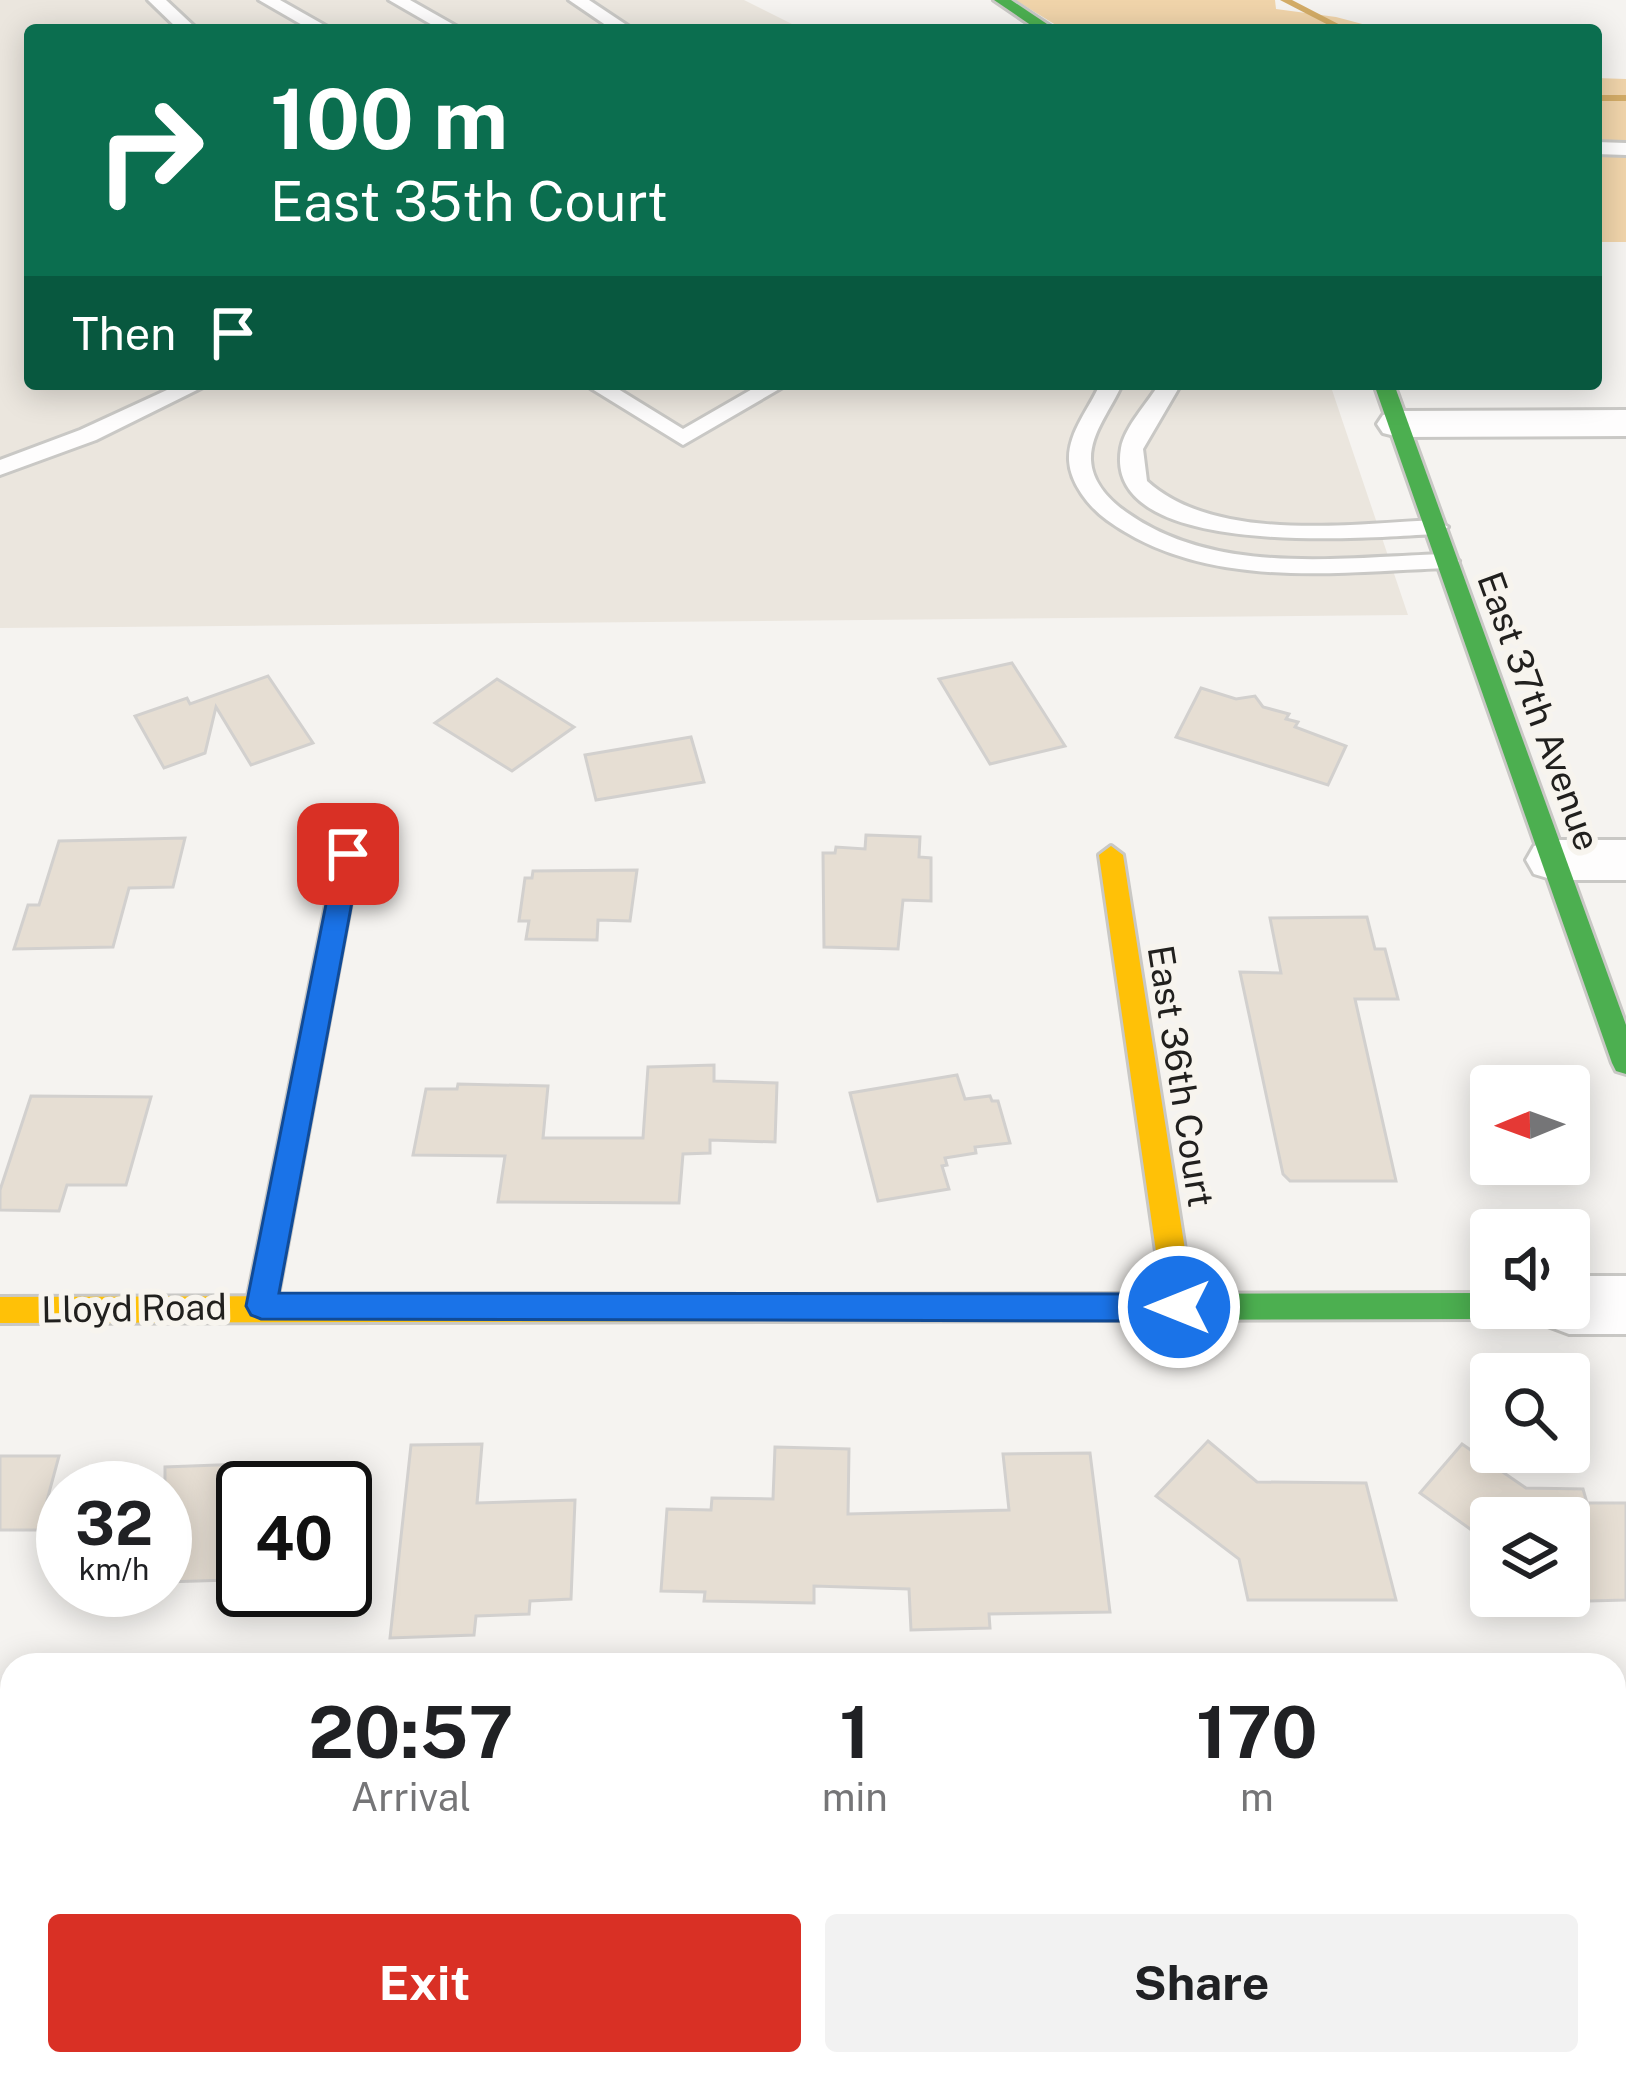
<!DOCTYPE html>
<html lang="en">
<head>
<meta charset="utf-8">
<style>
	:root { --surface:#fff; --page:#f2f2f2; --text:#202124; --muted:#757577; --accent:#d93025 }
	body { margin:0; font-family:"Public Sans",sans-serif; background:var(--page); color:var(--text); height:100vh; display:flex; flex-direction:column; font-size:45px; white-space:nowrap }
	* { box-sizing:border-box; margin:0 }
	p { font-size:39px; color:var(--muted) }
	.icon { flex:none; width:66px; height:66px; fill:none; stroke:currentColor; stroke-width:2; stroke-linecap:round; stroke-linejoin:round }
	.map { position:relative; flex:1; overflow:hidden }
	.sheet { position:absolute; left:0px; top:1653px; width:1626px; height:423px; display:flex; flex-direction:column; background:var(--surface); border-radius:36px 36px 0 0; box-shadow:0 6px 30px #0003 }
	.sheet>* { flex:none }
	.hud { position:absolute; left:24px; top:24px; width:1578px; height:366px; border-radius:12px; box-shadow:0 6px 30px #0003; background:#0b6e4f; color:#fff; overflow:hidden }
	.needle { width:78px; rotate:269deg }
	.buttons { position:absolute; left:1470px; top:1065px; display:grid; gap:24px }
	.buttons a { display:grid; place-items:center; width:120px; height:120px; border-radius:12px; background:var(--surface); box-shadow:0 6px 30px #0003; font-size:60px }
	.speed { position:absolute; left:36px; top:1461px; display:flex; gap:24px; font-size:60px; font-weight:700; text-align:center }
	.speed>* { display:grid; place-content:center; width:156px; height:156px; border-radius:50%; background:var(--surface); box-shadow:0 6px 30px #0003; line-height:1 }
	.speed small { font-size:30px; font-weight:400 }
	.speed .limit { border:6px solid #111; border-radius:18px; background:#fff; color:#111 }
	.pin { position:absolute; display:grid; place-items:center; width:102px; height:102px; color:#fff; margin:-51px; border-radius:24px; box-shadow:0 6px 18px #0006 }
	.me { position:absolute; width:132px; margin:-66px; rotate:270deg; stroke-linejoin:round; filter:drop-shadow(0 0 9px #0008) }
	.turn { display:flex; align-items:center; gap:42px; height:252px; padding:0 48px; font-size:54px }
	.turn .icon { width:156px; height:156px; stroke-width:2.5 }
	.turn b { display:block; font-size:84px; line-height:102px }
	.then { display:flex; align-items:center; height:114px; padding:0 48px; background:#0003; gap:24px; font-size:45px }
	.eta { display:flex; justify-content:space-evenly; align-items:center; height:204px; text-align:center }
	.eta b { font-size:72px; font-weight:700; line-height:84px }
	.button { display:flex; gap:24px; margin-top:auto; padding:24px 48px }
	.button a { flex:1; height:138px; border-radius:12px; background:var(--accent); color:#fff; font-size:48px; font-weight:700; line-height:138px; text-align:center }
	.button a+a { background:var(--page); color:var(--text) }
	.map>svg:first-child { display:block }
	.built { fill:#ebe6de }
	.green { fill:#f0d4aa }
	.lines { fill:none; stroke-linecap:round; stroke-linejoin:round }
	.stream { fill:#d3ac67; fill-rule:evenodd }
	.building { fill:#e6ded3; stroke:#d2d0ce; stroke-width:3 }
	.lane-casing { stroke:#c9c8c5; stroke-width:6 }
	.street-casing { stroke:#c9c8c5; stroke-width:6 }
	.fast-casing { stroke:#c9c8c5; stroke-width:6 }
	.slow-casing { stroke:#c9c8c5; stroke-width:6 }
	.lane { fill:#fefdfd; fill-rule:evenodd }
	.street { fill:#fefdfd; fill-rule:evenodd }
	.fast { fill:#4caf50; fill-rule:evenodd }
	.slow { fill:#ffc107; fill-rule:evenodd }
	.route { fill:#1a73e8; stroke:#114b97; stroke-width:3 }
	.labels { text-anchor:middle; stroke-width:12; stroke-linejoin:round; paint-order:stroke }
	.street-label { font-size:36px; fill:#21201e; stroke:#f7f4ee }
</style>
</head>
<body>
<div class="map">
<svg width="1626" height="2075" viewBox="0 0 1626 2075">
	<rect width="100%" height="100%" fill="#f5f3f0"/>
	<polygon class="built" points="0,0 744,0 804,30 30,30 30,384 1330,384 1408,615 0,628"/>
	<g class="green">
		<polygon points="1015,0 1275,0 1276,9 1336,17 1385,30 1064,30"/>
		<polygon points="1596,78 1626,79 1626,145 1596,144"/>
		<rect x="1596" y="155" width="30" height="87"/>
	</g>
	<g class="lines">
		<g class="stream">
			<polygon points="1280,0 1292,0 1350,30 1338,30"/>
			<rect x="1596" y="95" width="30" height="6"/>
		</g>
	</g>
	<g class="building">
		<polygon points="1012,663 1065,746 990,764 939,679"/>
		<polygon points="268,676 313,743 251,765 216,707 205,753 164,768 135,716 187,698 190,704"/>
		<polygon points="497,679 574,727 512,771 435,723"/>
		<polygon points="1201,688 1236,699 1255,696 1263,707 1289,714 1286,719 1298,722 1295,727 1346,746 1328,785 1176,737"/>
		<polygon points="691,737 704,782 596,800 585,755"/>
		<polygon points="866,835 920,837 919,857 931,858 931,901 903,900 898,949 824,947 823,853 835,853 836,847 865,849"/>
		<polygon points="185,838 173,887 129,888 113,947 14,949 28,905 39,905 59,841"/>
		<polygon points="637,870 630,921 598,920 597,940 526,939 529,921 519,921 525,878 532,878 533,871"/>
		<polygon points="1367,917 1375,949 1385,949 1398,999 1355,999 1396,1181 1290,1181 1283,1174 1240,972 1281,973 1270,918"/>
		<polygon points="714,1065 714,1081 777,1083 775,1142 710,1140 710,1153 683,1154 679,1203 498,1202 505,1156 413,1155 426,1089 457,1089 458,1084 548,1086 543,1138 643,1138 648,1067"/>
		<polygon points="957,1075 965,1099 990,1096 992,1101 998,1101 1010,1143 975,1147 976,1153 945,1158 947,1165 942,1166 949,1189 878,1201 850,1093"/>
		<polygon points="31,1096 151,1097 126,1185 67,1185 59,1211 0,1210 0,1190"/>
		<polygon points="1208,1441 1257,1482 1366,1483 1396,1600 1248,1600 1239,1559 1156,1496"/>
		<polygon points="482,1444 477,1503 575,1500 571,1599 530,1601 529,1614 476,1616 474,1635 390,1638 411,1445"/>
		<polygon points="1462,1444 1526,1488 1583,1489 1587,1503 1626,1503 1626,1600 1516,1603 1514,1596 1569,1596 1569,1518 1491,1518 1491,1544 1420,1493"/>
		<polygon points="775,1447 849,1449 848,1514 1009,1510 1003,1454 1090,1453 1110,1612 989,1614 990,1628 911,1630 909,1589 814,1586 814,1603 704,1601 705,1592 661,1591 667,1509 711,1510 712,1498 773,1499"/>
		<polygon points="0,1456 59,1456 39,1530 0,1530"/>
		<polygon points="243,1464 243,1570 232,1571 230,1580 165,1582 165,1467"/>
	</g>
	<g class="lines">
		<g class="lane-casing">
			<g id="lane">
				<polygon points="148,0 166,0 198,30 179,30"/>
				<polygon points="259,0 280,0 333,30 311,30"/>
				<polygon points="389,0 410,0 463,30 441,30"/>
				<polygon points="569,0 589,0 634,30 613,30"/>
				<polygon points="1596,142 1626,143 1626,155 1596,154"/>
				<polygon points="180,384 209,384 96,440 0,475 0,460 80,430"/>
				<polygon points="584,384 610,384 683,429 761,384 788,384 683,445"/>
				<path d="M1100,384H1122C1112,408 1090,433 1091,460C1092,482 1109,500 1126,512C1217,577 1341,557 1447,554L1459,561L1447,568C1334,572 1205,591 1107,520C1089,507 1070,483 1069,460C1068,432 1090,408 1100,384Z"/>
				<path d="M1159,384H1181L1143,449L1147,481C1215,543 1349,524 1436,520L1448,527L1436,534C1372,537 1101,562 1121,448C1125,426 1148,403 1159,384Z"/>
			</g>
		</g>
		<g class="street-casing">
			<g id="street">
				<polygon points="1626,410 1626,436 1399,437 1383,433 1377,424 1383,415 1399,411"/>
				<polygon points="1554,840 1626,840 1626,880 1554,880 1534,874 1526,860 1534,846"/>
				<polygon points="1569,1276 1626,1276 1626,1334 1569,1334 1545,1325 1537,1308 1569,1308"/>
			</g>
		</g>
		<g class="fast-casing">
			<g id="fast">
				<polygon points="994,0 1011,0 1056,30 1038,30"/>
				<polygon points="1374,384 1394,384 1626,1025 1626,1074 1616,1071 1612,1063"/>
				<polygon points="348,845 360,854 276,1306 272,1315 261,1319 250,1315 246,1306 336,854"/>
				<polygon points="1491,1293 1491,1308 1505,1308 1502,1315 1491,1319 783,1321 772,1317 768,1308 772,1299 783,1295"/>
			</g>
		</g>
		<g class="slow-casing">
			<g id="slow">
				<polygon points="1111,846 1123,855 1194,1307 1190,1316 1179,1320 1168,1316 1164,1307 1099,855"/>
				<polygon points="783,1295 794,1299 798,1308 794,1317 783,1321 0,1323 0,1297"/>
			</g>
		</g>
		<use href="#lane" class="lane"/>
		<use href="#street" class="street"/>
		<use href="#fast" class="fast"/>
		<use href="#slow" class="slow"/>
	</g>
	<polygon class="route" points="348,845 361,854 279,1293 1179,1294 1189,1298 1194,1307 1189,1317 1179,1321 261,1319 251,1315 246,1306 336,854"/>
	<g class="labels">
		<g class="street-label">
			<text transform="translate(1539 711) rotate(70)" y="13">East 37th Avenue</text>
			<text transform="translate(1181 1076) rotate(81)" y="13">East 36th Court</text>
			<text transform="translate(134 1308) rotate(-1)" y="13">Lloyd Road</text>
		</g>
	</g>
</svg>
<div class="buttons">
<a><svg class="needle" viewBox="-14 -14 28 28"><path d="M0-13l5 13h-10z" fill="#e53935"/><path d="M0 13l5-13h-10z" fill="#757577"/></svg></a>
<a><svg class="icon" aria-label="sound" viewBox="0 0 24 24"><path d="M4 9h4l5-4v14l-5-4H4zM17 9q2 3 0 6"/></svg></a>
<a><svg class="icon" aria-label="search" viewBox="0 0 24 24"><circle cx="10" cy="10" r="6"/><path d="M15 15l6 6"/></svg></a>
<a><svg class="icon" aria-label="layers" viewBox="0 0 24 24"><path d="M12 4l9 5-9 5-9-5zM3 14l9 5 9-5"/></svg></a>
</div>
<div class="speed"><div>32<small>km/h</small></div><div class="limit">40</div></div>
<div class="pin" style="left:348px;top:854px;background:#d93025"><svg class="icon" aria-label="arrive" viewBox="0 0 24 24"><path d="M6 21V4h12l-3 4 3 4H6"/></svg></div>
<svg class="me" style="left:1179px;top:1307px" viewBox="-20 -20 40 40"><circle r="17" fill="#1a73e8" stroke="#fff" stroke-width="3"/><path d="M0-11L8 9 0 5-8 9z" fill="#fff"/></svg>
<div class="hud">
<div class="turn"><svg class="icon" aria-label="right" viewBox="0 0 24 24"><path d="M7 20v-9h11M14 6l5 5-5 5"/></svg><div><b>100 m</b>East 35th Court</div></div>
<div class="then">Then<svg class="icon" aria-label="arrive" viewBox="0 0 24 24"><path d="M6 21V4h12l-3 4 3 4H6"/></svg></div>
</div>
<section class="sheet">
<div class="eta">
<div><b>20:57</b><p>Arrival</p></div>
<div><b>1</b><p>min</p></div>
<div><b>170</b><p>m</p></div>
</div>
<div class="button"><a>Exit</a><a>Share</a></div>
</section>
</div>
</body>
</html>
